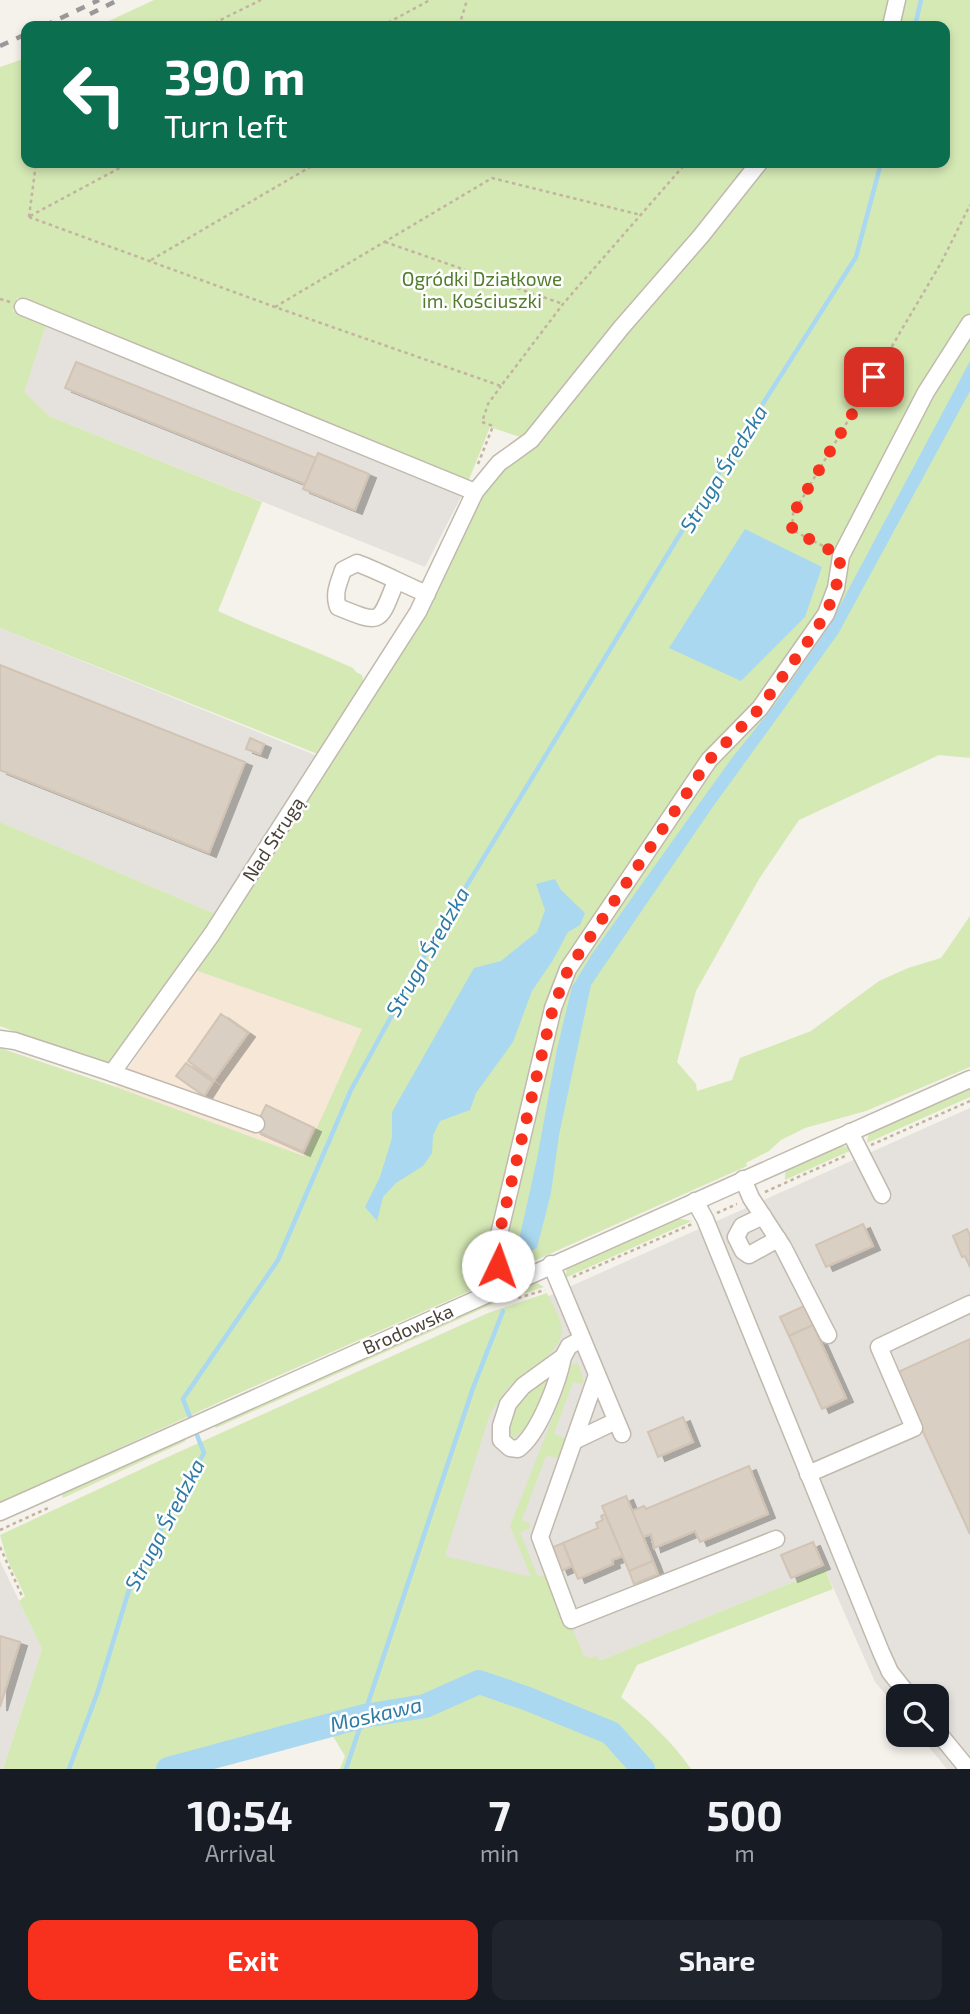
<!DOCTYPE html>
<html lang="en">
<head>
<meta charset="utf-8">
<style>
	:root { --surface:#171b24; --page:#20242c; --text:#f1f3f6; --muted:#9ea1a6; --accent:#f8311f }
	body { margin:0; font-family:"Exo 2",sans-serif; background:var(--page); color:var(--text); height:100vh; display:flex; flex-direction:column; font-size:26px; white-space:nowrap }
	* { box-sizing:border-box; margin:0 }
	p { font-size:23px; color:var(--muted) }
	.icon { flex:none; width:38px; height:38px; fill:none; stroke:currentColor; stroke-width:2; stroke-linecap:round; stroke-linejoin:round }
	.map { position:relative; height:1769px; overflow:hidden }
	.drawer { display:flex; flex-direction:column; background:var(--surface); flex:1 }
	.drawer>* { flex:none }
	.hud { position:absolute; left:21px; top:21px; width:929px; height:147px; border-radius:14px; box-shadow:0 4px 10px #0003; background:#0b6e4f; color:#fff; overflow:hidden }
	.tools { position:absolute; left:886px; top:1684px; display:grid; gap:14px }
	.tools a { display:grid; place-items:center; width:63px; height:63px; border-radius:14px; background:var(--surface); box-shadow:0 4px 10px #0003; font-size:35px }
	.pin { position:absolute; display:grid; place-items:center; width:60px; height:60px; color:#fff; margin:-30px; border-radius:14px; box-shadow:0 4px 10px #0006 }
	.me { position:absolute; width:77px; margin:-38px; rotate:3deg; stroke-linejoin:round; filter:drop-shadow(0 0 5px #0008) }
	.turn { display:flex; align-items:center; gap:24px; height:147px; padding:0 28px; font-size:32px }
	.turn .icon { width:91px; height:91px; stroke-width:2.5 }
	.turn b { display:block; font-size:49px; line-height:60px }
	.eta { display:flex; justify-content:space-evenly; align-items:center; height:119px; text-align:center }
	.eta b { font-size:42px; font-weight:700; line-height:49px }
	.action { display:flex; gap:14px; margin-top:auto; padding:14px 28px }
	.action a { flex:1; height:80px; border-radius:14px; background:var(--accent); color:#fff; font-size:28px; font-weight:700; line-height:80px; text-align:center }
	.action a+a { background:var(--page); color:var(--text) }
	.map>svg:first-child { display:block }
	.commercial { fill:#f6e7d7 }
	.industrial { fill:#e5e1dc }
	.green { fill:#d5e9b5 }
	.water { fill:#a9d8f0 }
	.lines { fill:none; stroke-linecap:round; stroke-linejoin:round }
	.stream { stroke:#a9d8f0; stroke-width:4.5 }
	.river { stroke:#a9d8f0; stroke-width:24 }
	.building { fill:#dacfc3; stroke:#d2c4b4; stroke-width:2; filter:url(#shadow) }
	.minor-casing { stroke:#c1b9ad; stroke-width:19 }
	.path { stroke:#c3b39f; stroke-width:2.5; stroke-dasharray:3.5 3.5; stroke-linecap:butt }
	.minor { stroke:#fff; stroke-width:16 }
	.rail { stroke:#999; stroke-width:4.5; stroke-dasharray:9 9; stroke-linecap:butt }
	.route { stroke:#f8311f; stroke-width:12; stroke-dasharray:0 21.6 }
	.labels { text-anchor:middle; stroke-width:5; stroke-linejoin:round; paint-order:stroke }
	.park-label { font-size:19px; fill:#507c2b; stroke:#fff }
	.street-label { font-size:19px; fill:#4a4239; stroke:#fff }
	.water-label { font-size:21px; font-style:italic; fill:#2e7ba6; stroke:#fff }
</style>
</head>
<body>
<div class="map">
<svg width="970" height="1769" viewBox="0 0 970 1769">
	<defs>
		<filter id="shadow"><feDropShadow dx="7" dy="4" stdDeviation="0" flood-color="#0004"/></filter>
	</defs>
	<rect width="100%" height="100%" fill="#f5f1eb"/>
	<polygon class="commercial" points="195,970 363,1028 304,1156 116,1087"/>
	<g class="industrial">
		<polygon points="46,325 463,493 425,567 49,416 23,392"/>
		<polygon points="0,628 320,757 218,915 0,822"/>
		<polygon points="970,1108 970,1769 947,1769 918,1734 936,1734 936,1696 898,1696 898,1709 875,1682 825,1569 572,1672 444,1556 524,1307"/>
		<polygon points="0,1561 42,1649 3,1769 0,1769"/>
	</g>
	<g class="green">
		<polygon points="154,0 893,0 886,26 98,26"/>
		<polygon points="903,0 970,0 970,313 918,393 821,612 772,683 737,724 549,1005 497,1279 237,1394 0,1503 0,1048 116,1087 304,1156 362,1029 195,970 481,494 766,163 945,163 945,26 897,26"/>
		<path d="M26,58V163H749L688,242L526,439L490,427L468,482L127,345L17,298L13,311L46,325L24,392L49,416L262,502L218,611C263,632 309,648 353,668L356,672L362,675L364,683L320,755L0,628V67Z"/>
		<polygon points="970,332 970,758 939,755 799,820 759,879 696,991 677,1062 696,1084 697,1091 732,1080 740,1058 811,1031 879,981 908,968 941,958 970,916 970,1067 866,1111 805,1128 781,1140 769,1151 746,1163 747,1166 509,1272 504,1267 502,1255 510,1205 565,985 685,801 812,642 845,557 939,380"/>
		<polygon points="0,822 218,915 110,1067 0,1026"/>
		<polygon points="970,1086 970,1097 867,1143 868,1136 874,1128"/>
		<polygon points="838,1145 847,1147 852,1150 785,1180 785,1173 788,1168"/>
		<polygon points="676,1218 692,1221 565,1278 567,1268 572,1264"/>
		<polygon points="535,1282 544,1287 495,1303 216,1428 215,1426 226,1419"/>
		<path d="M547,1293C551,1303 561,1317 562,1328C563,1353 525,1372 509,1387C501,1395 497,1404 490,1414L445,1556L531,1577L510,1526L564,1389L571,1365L578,1363L584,1381L582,1384L573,1382L554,1434L565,1438L566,1440L559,1458L546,1456L522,1520L529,1523L530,1528L520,1532L538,1577L549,1574L584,1656L590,1658L597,1656L599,1661L825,1569L833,1589L637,1665L621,1697C647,1719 671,1740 691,1769H340L345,1756L331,1733L258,1752L199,1769H3L42,1649L19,1601L25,1596L7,1559L0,1535L161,1460L488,1313Z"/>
		<path d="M554,1369C545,1390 534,1428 513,1438L509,1432C513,1407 533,1382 554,1369Z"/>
		<polygon points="185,1440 186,1441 63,1498 61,1493"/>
	</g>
	<g class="water">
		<polygon points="970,361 970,391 838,634 712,808 591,985 559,1135 551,1193 537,1248 520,1256 517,1249 537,1159 557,1049 572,987 592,954 691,815 732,758 776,703 829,626"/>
		<polygon points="745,529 822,567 805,617 741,681 669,648"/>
		<polygon points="555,879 561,890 585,913 580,925 568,932 553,960 532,991 513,1042 476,1093 470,1110 440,1121 433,1135 432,1153 423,1166 396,1183 383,1197 377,1221 365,1207 380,1177 392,1138 392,1112 474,968 501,961 537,932 545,910 536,884"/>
	</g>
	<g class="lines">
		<g class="stream">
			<polyline points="915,26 921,0"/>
			<polyline points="69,1769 98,1691 129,1590 170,1512 204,1453 183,1399 278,1260 351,1090 427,951 677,539 856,257 881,163"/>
			<polyline points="346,1769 473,1388 503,1311"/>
		</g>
		<polyline class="river" points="168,1769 364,1716 425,1706 479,1682 528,1699 611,1733 643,1769"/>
	</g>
	<g class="building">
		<polygon points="76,362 316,458 305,484 65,388"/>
		<polygon points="318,453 369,474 355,510 303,489"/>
		<polygon points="0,665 245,762 209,853 0,770"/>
		<polygon points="250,738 264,744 260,754 246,749"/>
		<polygon points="221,1014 248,1033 214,1080 188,1061"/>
		<polygon points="186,1063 213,1082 204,1096 176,1076"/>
		<polygon points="266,1105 314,1128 303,1152 254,1130"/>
		<polygon points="863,1224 873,1246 826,1267 816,1245"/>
		<polygon points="967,1229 970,1235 970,1267 965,1256 962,1257 953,1236"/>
		<polygon points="804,1306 813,1325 789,1336 780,1317"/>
		<polygon points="813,1325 846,1398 822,1409 789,1336"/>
		<polygon points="970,1339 970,1534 896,1373"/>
		<polygon points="683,1417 693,1442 658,1457 648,1432"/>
		<polygon points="749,1466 768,1514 700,1542 695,1531 654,1548 651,1534 643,1537 632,1511 644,1506 646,1509"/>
		<polygon points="626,1496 653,1561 629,1571 602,1506"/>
		<polygon points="605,1514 623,1556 612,1560 613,1564 578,1579 563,1543 598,1528 596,1523 603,1520 601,1516"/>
		<polygon points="813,1542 823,1565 791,1578 781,1555"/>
		<polygon points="563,1543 572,1566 561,1571 551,1548"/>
		<polygon points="653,1561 658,1574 634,1584 629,1571"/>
		<polygon points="0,1636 20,1642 0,1707"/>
	</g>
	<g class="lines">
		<g class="minor-casing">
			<g id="minor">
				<polyline points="891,26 897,0"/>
				<polyline points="23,307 475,492"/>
				<path d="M396,581C379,624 382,625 338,607C333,593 339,583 343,570L357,563C381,572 403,584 427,594"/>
				<polyline points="0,1039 15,1041 112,1073 212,934 418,612 475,492 499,463 531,440 621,328 701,236 759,163"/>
				<polyline points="112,1073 256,1124"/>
				<polyline points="850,1132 882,1195"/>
				<polyline points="743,1179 751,1198 783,1247 828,1335"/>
				<polyline points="695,1201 705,1219 881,1652 890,1672 909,1696"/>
				<polyline points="763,1216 742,1226 736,1237 743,1251 749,1255 778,1239"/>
				<polyline points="551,1264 622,1434"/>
				<polyline points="506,1284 498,1266 497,1243 553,1008 568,969 709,760 760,708 826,614 836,588 841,556 926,392 970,323"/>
				<path d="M563,1357C558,1382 539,1434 518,1449L510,1448L501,1440V1426L508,1404L523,1386L563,1357L569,1346L582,1339"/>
				<polyline points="597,1375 540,1537 571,1620 776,1539"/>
				<polyline points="574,1441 616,1421"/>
				<polyline points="808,1474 914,1428 879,1347 970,1304"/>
				<polyline points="0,1512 970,1079"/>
				<polyline points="936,1730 968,1769"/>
			</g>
		</g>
		<g class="path">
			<polyline points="208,26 261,0"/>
			<polyline points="382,26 430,0"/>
			<polyline points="459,26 467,0"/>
			<polyline points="30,216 129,163"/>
			<polyline points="29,217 275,307 501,386 563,304 686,163"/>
			<polyline points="29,217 36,163"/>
			<polyline points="385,242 563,304"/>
			<polyline points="151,260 317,163"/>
			<polyline points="0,299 10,302"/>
			<polyline points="275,307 492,178 641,215"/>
			<polyline points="478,464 493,426 482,422 488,404 501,386"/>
			<polyline points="829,549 792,530 793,514 941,263 970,205"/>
			<polyline points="871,1145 970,1101"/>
			<polyline points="765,1192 845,1156"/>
			<polyline points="717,1213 737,1204"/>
			<polyline points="573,1277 692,1224"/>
			<polyline points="518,1298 545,1290"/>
			<polyline points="0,1530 48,1508"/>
			<polyline points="0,1547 22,1596"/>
		</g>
		<use href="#minor" class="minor"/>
		<g class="rail">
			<polyline points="90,14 118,0"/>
			<polyline points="44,26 99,0"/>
			<polyline points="0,46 26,34"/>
		</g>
	</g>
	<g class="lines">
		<polyline class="route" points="498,1266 497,1243 553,1008 568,970 709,760 760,708 809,640 826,614 836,588 841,556 792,530 793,514 874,377"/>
	</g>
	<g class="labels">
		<g class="park-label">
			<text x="482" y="286">Ogródki Działkowe<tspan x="482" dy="22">im. Kościuszki</tspan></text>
		</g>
		<g class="street-label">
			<text transform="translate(273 839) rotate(-57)" y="7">Nad Strugą</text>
			<text transform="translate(408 1329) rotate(-24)" y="7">Brodowska</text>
		</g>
		<g class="water-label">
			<text transform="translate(724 469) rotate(-58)" y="7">Struga Średzka</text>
			<text transform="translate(428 952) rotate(-60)" y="7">Struga Średzka</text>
			<text transform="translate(165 1525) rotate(-62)" y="7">Struga Średzka</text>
			<text transform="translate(376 1715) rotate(-13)" y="7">Moskawa</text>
		</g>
	</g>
</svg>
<div class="tools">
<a><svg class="icon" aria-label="search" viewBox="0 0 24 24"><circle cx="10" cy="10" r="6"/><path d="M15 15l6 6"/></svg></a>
</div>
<div class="pin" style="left:874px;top:377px;background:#d93025"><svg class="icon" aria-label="arrive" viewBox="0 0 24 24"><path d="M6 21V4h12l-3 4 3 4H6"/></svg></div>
<svg class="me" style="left:498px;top:1266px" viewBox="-20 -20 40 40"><circle r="19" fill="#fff"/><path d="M0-13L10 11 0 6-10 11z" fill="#f8311f"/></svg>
<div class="hud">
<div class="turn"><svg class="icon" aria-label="left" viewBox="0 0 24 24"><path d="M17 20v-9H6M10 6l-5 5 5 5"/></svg><div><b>390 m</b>Turn left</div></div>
</div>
</div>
<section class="drawer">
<div class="eta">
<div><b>10:54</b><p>Arrival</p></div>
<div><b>7</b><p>min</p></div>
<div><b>500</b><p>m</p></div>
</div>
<div class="action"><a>Exit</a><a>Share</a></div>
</section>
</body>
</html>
